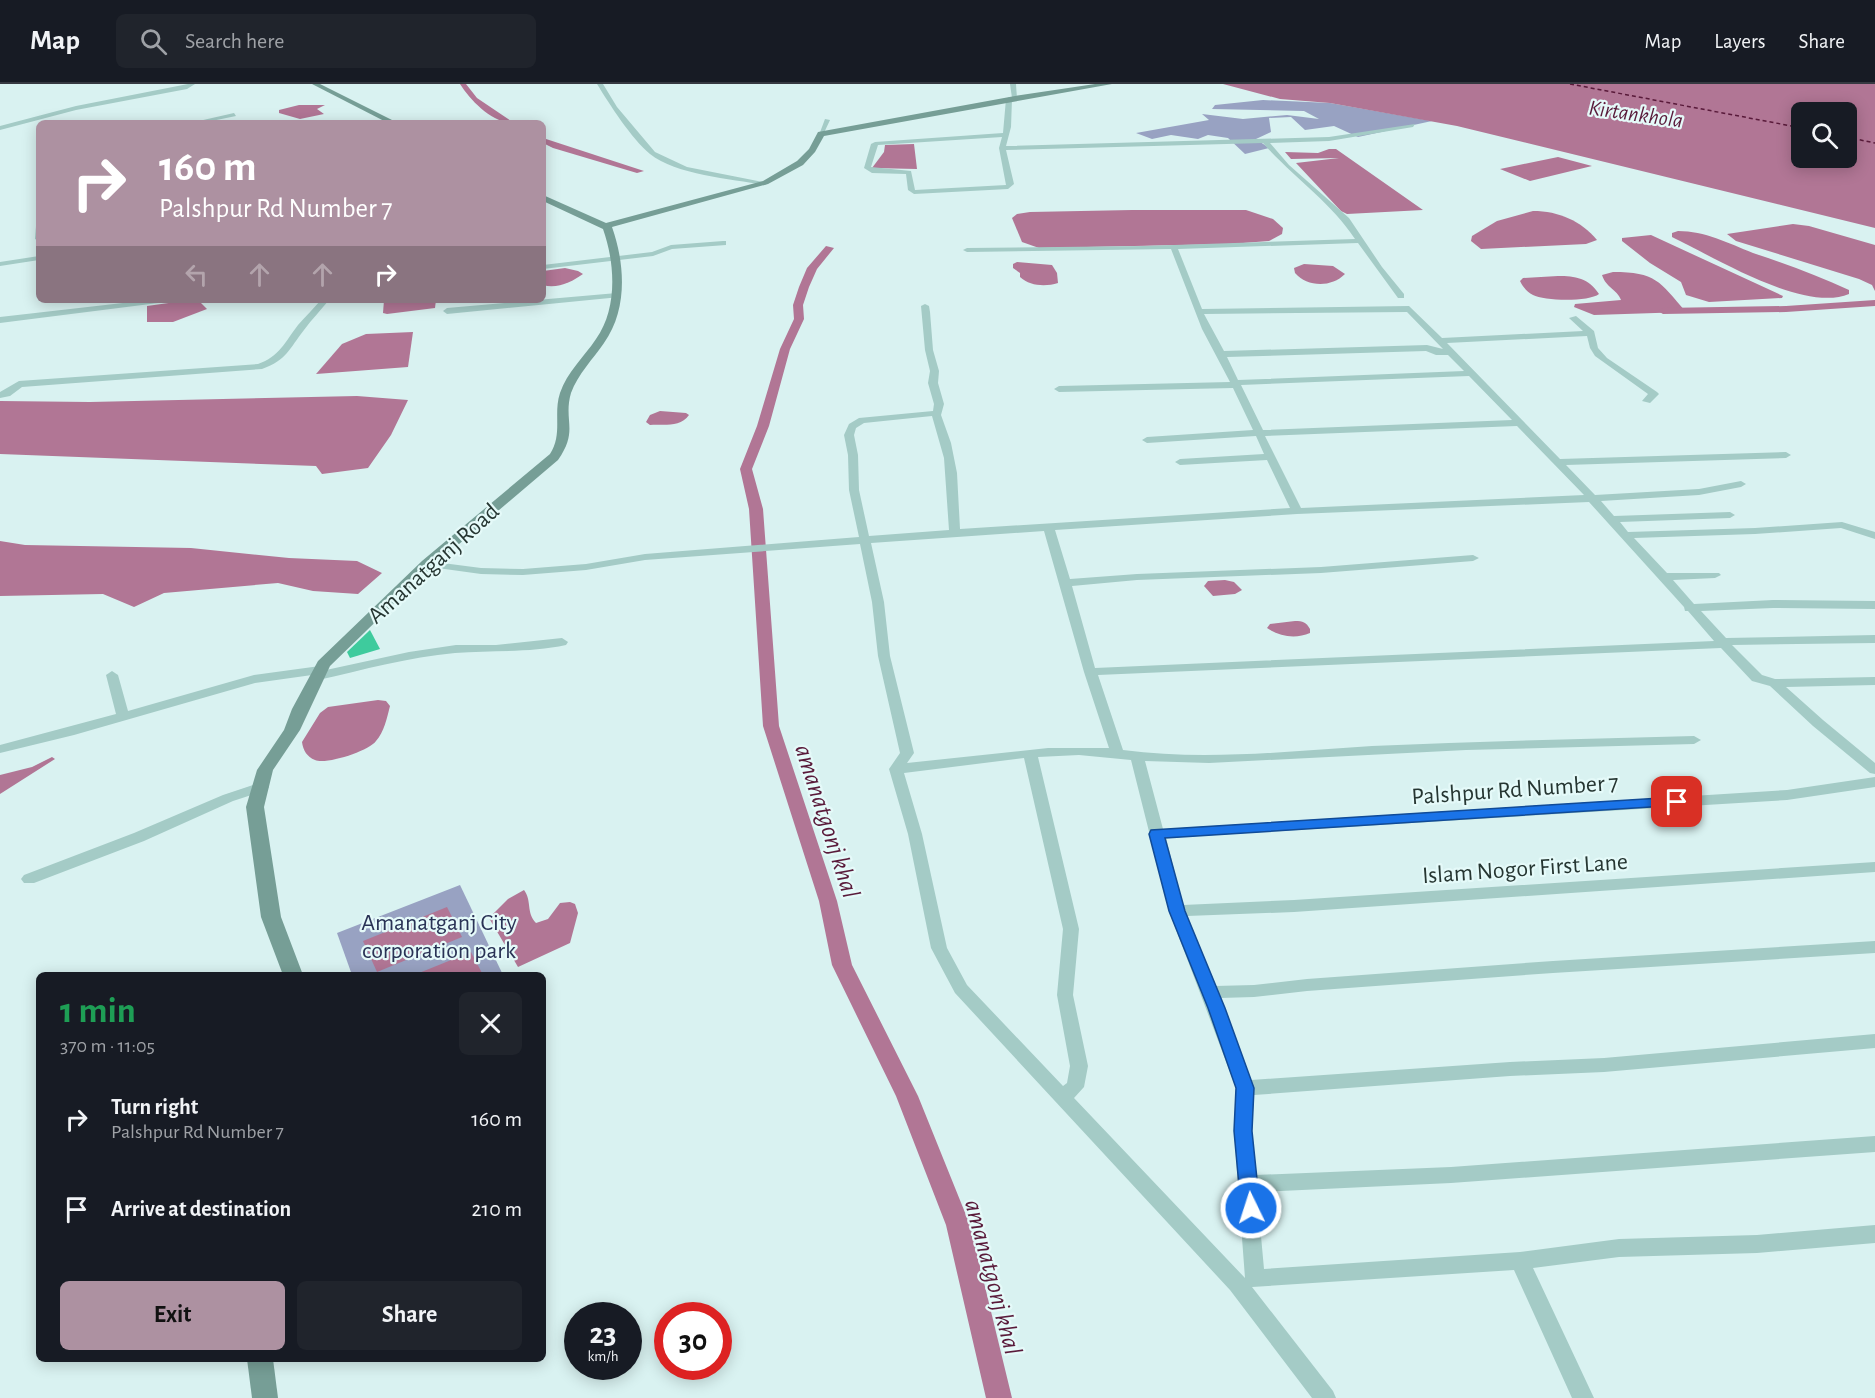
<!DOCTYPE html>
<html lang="en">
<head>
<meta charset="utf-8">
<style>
	:root { --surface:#171b24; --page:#20242c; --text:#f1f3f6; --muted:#9ea1a6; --line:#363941; --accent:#ad91a1 }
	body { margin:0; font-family:"Alegreya Sans",sans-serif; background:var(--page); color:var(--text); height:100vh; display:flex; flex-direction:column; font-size:22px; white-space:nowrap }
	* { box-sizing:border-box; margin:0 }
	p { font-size:20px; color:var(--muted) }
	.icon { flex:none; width:33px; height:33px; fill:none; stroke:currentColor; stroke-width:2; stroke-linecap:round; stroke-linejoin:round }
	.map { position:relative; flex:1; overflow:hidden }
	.drawer { position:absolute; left:36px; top:888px; width:510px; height:390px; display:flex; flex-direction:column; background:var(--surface); border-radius:9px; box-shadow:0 3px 15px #0003 }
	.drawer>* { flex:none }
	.banner { position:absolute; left:36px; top:36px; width:510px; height:183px; border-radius:9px; box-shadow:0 3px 15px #0003; background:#ad91a1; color:#fff; overflow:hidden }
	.buttons { position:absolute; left:1791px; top:18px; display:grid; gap:12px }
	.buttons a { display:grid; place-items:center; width:66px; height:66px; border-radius:9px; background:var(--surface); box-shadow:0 3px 15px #0003; font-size:30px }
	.speed { position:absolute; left:564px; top:1218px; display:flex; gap:12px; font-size:30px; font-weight:700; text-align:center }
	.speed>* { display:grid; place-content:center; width:78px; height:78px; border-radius:50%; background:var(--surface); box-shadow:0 3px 15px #0003; line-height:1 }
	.speed small { font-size:15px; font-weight:400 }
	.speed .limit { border:9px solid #d22; background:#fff; color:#111 }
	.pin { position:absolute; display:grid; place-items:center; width:51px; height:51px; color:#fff; margin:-26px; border-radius:12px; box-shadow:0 3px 9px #0006 }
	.me { position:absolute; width:66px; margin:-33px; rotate:356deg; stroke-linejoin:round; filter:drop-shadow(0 0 4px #0008) }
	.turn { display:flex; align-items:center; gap:21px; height:126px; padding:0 24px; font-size:27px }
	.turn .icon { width:78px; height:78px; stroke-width:2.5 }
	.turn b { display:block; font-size:42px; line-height:51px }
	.lanes { display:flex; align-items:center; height:57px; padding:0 24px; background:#0003; justify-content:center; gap:30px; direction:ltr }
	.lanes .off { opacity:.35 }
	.round { display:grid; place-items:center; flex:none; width:63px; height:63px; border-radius:9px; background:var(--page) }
	.headline { display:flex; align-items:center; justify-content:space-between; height:102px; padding:0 24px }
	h1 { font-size:36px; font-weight:600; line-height:45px; color:#1e9e55 }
	.action { display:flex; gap:12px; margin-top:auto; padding:12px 24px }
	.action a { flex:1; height:69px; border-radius:9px; background:var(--accent); color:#111; font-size:24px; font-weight:600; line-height:69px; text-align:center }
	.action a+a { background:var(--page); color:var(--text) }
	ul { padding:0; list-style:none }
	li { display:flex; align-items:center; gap:18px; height:90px; padding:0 24px }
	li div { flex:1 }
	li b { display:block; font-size:22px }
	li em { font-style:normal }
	header { display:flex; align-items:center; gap:36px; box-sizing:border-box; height:84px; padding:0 30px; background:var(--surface); border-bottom:2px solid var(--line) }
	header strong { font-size:28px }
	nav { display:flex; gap:33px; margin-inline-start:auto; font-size:21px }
	.search { width:420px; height:54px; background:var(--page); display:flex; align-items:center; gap:15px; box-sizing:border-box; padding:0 21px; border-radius:9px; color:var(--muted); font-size:22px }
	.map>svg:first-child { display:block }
	.green { fill:#98a2c2 }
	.water { fill:#b17695; fill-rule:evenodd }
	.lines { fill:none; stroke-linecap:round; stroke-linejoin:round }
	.canal { fill:#b17695; fill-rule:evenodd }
	.ferry { stroke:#591a3a; stroke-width:1.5; stroke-dasharray:4 3; stroke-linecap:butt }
	.building { fill:#3ecb9d }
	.minor { fill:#a4cbc6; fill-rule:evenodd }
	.secondary { fill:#769e96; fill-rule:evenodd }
	.route { fill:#1a73e8; stroke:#114b97; stroke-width:1.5 }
	.labels { text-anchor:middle; stroke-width:4.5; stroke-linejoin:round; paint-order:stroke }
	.far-water-label { font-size:22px; font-style:italic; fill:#591a3a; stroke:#e5faf9 }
	.street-label { font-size:24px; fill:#263632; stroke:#e5faf9 }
	.park-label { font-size:24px; fill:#293255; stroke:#e5faf9 }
	.water-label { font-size:26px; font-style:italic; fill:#591a3a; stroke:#e5faf9 }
</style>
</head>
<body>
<header>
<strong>Map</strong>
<div class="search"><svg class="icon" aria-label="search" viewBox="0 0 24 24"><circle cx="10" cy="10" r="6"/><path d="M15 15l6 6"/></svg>Search here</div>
<nav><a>Map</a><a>Layers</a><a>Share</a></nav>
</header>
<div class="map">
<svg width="1875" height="1314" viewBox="0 0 1875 1314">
	<rect width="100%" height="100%" fill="#d9f2f1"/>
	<g class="green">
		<polygon points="1263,16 1330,19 1432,37 1358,53 1334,42 1305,46 1291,33 1269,34 1271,48 1256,55 1269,64 1245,70 1228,54 1208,51 1198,55 1171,51 1152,55 1136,49 1209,36 1202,30 1243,35 1287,31 1319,35 1304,27 1212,25 1215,21"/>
		<polygon points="460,801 503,891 352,891 337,849"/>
	</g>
	<g class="water">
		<path d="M1223,0H1875V144L1457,42L1330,19L1280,15ZM1802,28H1846V74H1802Z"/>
		<polygon points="299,21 325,21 317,25 324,30 300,35 279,29 279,26"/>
		<polygon points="914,60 917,85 872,84 884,68 885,61"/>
		<polygon points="1329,65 1336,65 1423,126 1347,130 1341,127 1296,79 1339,74 1291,75 1285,68 1318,69"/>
		<polygon points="1558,73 1592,82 1530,97 1500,85"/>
		<polygon points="1132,126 1246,126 1273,135 1283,144 1282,150 1269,157 1230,160 1039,164 1022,158 1012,134 1017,130 1030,128"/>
		<path d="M1533,127C1559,127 1581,137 1597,156L1586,160L1481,165L1471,157L1472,152L1497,137Z"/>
		<polygon points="1793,140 1809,142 1875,161 1875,207 1872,201 1859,195 1736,157 1727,150"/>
		<path d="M1678,147C1705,147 1728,159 1753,169C1786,180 1818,192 1849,206V210C1804,229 1714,173 1672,153V149Z"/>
		<polygon points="1651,151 1783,212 1782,214 1709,218 1686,211 1681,198 1650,179 1622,157 1622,154"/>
		<path d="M1017,178L1052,181L1057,189L1058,199C1045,203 1030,202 1020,193V189L1013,184V180Z"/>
		<path d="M1304,180L1333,182L1345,190C1331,204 1307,203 1295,189L1294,184Z"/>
		<path d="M565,184L578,187L583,190C572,198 557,205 543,201V187Z"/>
		<path d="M1613,188C1656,188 1659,197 1686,228L1594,231L1574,223L1575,220L1621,216C1617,205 1606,204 1602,191Z"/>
		<path d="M1558,192C1575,192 1589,194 1599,210C1589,218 1544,217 1533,211C1527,208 1523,203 1520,197L1523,194Z"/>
		<polygon points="190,216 201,219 207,225 173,238 147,238 147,222"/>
		<polygon points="384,216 436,216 435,224 387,230 383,229"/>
		<polygon points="413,248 408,283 316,290 342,260 366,250"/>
		<polygon points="357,312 408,316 391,351 368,384 322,390 316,382 0,370 0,317 90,318"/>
		<path d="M660,327L686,329L689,331C680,344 664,340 650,341L646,338L650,331Z"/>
		<polygon points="0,457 25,461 191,464 289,474 357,477 382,489 358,510 313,507 278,499 164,509 134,523 103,510 0,512"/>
		<polygon points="1225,496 1234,498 1242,506 1235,510 1213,512 1204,502 1208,497"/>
		<path d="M1295,537C1303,537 1306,538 1310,545V549C1296,555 1280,553 1267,544L1270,540Z"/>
		<path d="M378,616L386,617L390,622C387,634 384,648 376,657C369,667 326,681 315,676C307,673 303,666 302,658L320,629L328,623Z"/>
		<polygon points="52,673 55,675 0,710 0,691 32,683"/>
		<path d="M524,806C532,816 526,829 536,839L548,835L560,819L570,818L575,820L578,829L570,859L518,883L489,834L508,815Z"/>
		<polygon points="447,823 462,853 377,888 363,857"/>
		<polygon points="471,868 483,891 414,891"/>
	</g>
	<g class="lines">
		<g class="canal">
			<path d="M460,0H466L477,14L514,39C492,39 471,17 460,0Z"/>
			<polygon points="543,54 644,87 637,89 553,64 543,59"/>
			<polygon points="826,162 834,164 817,185 809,203 803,221 804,235 790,265 769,342 752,385 763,425 779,642 837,817 852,881 918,1012 970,1141 1012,1314 986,1314 946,1141 896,1012 832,881 819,817 763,642 749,425 740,385 757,342 780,265 794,235 793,221 799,203 807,184"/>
			<polygon points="1875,216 1875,222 1786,228 1663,230 1658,227 1663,224 1786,222"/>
		</g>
		<g class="ferry">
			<polyline points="1570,0 1802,44"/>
			<polyline points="1846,53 1875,59"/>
		</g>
	</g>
	<polygon class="building" points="370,546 380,565 350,574 347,568"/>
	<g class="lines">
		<g class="minor">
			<polygon points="188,0 195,0 187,5 76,26 0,46 0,42 76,22"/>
			<path d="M597,0H603L617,23L655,68L687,83L768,99L765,101C732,95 676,91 650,70C631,54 610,21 597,0Z"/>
			<polygon points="1010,0 1016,0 1017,15 1012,14"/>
			<path d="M1009,13L1012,15L1011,43L1006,62L1329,53L1415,40L1413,43L1329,57L1270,59L1289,81L1349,134L1382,183L1404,210V214H1398L1358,159L1178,165L1202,225L1409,222L1442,254L1583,247L1569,234L1576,232L1594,247L1598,264L1607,274L1657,308L1659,310L1650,319L1642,317L1648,310L1595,272L1590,264L1587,252L1447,259L1560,375L1786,368L1791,371L1786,374L1566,381L1595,411L1699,405L1741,397L1746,400L1741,403L1699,411L1601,417L1614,432L1730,428L1735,431L1730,434L1620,438L1628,448L1755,444L1842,438L1875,448V455L1841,444L1755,450L1634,454L1667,489H1719L1721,491L1715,494L1673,496L1694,520L1773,516L1875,517V525L1773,524L1701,527L1726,554L1875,551V559L1732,561L1762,591L1775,595L1875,593V601L1786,603L1823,636L1875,679V690L1870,689L1813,642L1770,602L1752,597L1721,564L1098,591L1123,666C1205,677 1290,667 1372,662C1479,657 1587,655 1694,652L1701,656L1694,660L1466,666L1209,679L1145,677L1163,745L1787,706L1875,693V703L1787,716L1166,754L1183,821L1294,816L1875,778V788L1294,828L1187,832L1215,902L1254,901L1307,895L1553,877L1875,857V869L1553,889L1307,907L1254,913L1220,914L1251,996L1510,978L1604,974L1875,950V964L1604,988L1510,992L1254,1011L1252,1047L1256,1091L1451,1083L1875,1052V1068L1451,1099L1257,1108L1264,1185L1520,1168L1619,1155L1757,1151L1875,1141V1159L1757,1169L1619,1173L1533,1184L1594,1314H1572L1514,1186L1252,1203L1333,1307L1336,1314H1312L1230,1206L955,909L931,864L908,750L889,685L900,669L878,572L872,518L860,460L645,476L586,486L523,491L481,490L423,482V478L427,477L481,484L523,485L586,480L645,470L859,453L849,406L848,371L844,351L849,340L859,334L933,327L934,320L928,299L930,287L925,266L921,222L925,220L929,222L930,228L933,266L939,287L938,299L944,320L941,331L951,359L957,389L960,445L1290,424L1267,376L1180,381L1175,378L1180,375L1264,370L1256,352L1147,359L1142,356L1147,353L1253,346L1233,304L1059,308L1054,305L1059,302L1230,298L1202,245L1171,165L967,168L963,166L967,164L1144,162L1355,155C1331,118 1292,92 1263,59L1006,66L1014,100L1008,105L914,110L908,106L906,90L872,89L864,84L871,60L875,58L1003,49L1006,15ZM1002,53L999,64L1006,101L915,106L911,87L871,83L878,61ZM1407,228L1443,265L1427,261L1224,267L1204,230ZM1426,267L1436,271H1448L1464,287L1238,296L1227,273ZM1469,292L1512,336L1263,346L1241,301ZM932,332L944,374L949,446L869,452L859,406L858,371L854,351L856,344L864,339ZM1517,342L1584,411L1301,424L1265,352ZM1589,418L1684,523L1685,527H1688L1714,557L1095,584L1072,502L1137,496L1321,489L1473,477L1479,474L1473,471L1321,483L1137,490L1070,495L1055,446L1297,430ZM1044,447L1084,588L1109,664H1048L907,679L914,669L890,572L884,518L871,459ZM1079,671L1131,676L1169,827L1236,1004L1234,1047L1245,1194L1074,1014L1084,1003L1088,982L1073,911L1079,845L1038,673ZM1024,674L1063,845L1057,911L1070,982L1067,999L1063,1002L967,901L947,864L922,750L904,689Z"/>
			<polygon points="234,29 236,32 202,39 190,39"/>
			<polygon points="390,35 392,38 370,39"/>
			<polygon points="825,35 830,36 823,51 819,51"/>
			<polygon points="36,142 39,142 39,157 35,155"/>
			<polygon points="723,157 726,157 726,161 672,165 653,172 543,185 543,181 652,168 671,161"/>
			<polygon points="39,172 39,176 0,182 0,178"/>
			<polygon points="617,209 620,209 620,213 447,230 443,227 447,224"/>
			<polygon points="149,216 170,216 166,218 0,239 0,233"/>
			<path d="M321,216H329C321,226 312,235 304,246C289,265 287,276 262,285L22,303L10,312L0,314V308L19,297L258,280C279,273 285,258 298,241C305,233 313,225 321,216Z"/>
			<path d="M562,554L568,558L566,561C530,569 492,566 455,569C409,573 363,586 318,596L314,595L312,591L255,599L74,651L0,669V661L116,630L106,591L112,587L118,591L128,627L254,591L320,582L326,586L409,568L456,561H496Z"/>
			<polygon points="262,698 269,703 267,706 233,717 144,757 34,799 24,799 21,795 24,791 134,749 223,711"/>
		</g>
		<g class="secondary">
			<polygon points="312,0 320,0 398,39 388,39"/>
			<path d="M1095,0H1112L824,52L815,68L803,81L768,100L612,143C625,180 628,225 604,259C593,275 578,290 571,309C563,337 579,346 558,376L432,483L330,582L300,646L273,686L264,723L281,833L303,891H283L261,833L246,723L257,686L284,646L292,625L318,577L422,477L550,370C563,350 553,330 560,309C567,288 584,273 596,255C618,224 615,179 603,145L543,117V111L606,139L763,97L797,77L809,65L818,48L1015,12Z"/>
			<polygon points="247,1275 273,1275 278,1314 252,1314"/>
		</g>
	</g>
	<polygon class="route" points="1677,713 1682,714 1684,718 1682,721 1165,754 1185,827 1225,924 1254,1004 1252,1047 1260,1124 1257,1130 1251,1132 1244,1130 1241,1124 1234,1047 1236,1004 1208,924 1169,827 1149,750 1151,746"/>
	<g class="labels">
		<g class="far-water-label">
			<text transform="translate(1636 29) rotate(8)" y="8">Kirtankhola</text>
		</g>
		<g class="street-label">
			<text transform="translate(433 479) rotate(-42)" y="8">Amanatganj Road</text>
			<text transform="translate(1515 705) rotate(-4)" y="8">Palshpur Rd Number 7</text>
			<text transform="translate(1525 784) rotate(-4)" y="8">Islam Nogor First Lane</text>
		</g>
		<g class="park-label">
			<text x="439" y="846">Amanatganj City<tspan x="439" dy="28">corporation park</tspan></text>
		</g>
		<g class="water-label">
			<text transform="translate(828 737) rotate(72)" y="9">amanatgonj khal</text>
			<text transform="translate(994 1193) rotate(75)" y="9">amanatgonj khal</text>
		</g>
	</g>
</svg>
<div class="buttons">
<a><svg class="icon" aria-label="search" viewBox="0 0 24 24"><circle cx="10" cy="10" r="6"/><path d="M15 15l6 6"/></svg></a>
</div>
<div class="speed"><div>23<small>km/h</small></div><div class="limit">30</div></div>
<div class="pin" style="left:1677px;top:718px;background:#d93025"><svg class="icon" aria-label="arrive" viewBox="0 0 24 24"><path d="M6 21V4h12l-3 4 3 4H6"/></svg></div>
<svg class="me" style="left:1251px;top:1124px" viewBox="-20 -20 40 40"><circle r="17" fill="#1a73e8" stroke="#fff" stroke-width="3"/><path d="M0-11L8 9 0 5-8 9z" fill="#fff"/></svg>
<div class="banner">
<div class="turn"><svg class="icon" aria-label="right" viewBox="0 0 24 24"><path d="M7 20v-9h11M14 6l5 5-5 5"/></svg><div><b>160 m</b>Palshpur Rd Number 7</div></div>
<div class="lanes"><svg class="icon off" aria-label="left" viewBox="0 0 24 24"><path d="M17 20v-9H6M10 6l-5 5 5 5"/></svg><svg class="icon off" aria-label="ahead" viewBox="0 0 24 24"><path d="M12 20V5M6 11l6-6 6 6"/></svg><svg class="icon off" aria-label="ahead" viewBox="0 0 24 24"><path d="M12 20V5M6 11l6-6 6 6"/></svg><svg class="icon" aria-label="right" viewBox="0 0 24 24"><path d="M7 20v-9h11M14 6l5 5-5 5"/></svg></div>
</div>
<section class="drawer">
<div class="headline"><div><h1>1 min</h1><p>370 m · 11:05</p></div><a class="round"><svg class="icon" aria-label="close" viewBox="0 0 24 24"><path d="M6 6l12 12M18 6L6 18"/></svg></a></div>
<ul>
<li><svg class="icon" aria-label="right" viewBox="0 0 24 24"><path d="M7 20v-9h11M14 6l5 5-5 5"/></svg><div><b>Turn right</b><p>Palshpur Rd Number 7</p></div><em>160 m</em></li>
<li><svg class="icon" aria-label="arrive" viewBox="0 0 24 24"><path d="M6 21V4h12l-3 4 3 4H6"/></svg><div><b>Arrive at destination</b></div><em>210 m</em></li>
</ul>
<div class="action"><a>Exit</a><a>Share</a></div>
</section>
</div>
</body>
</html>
